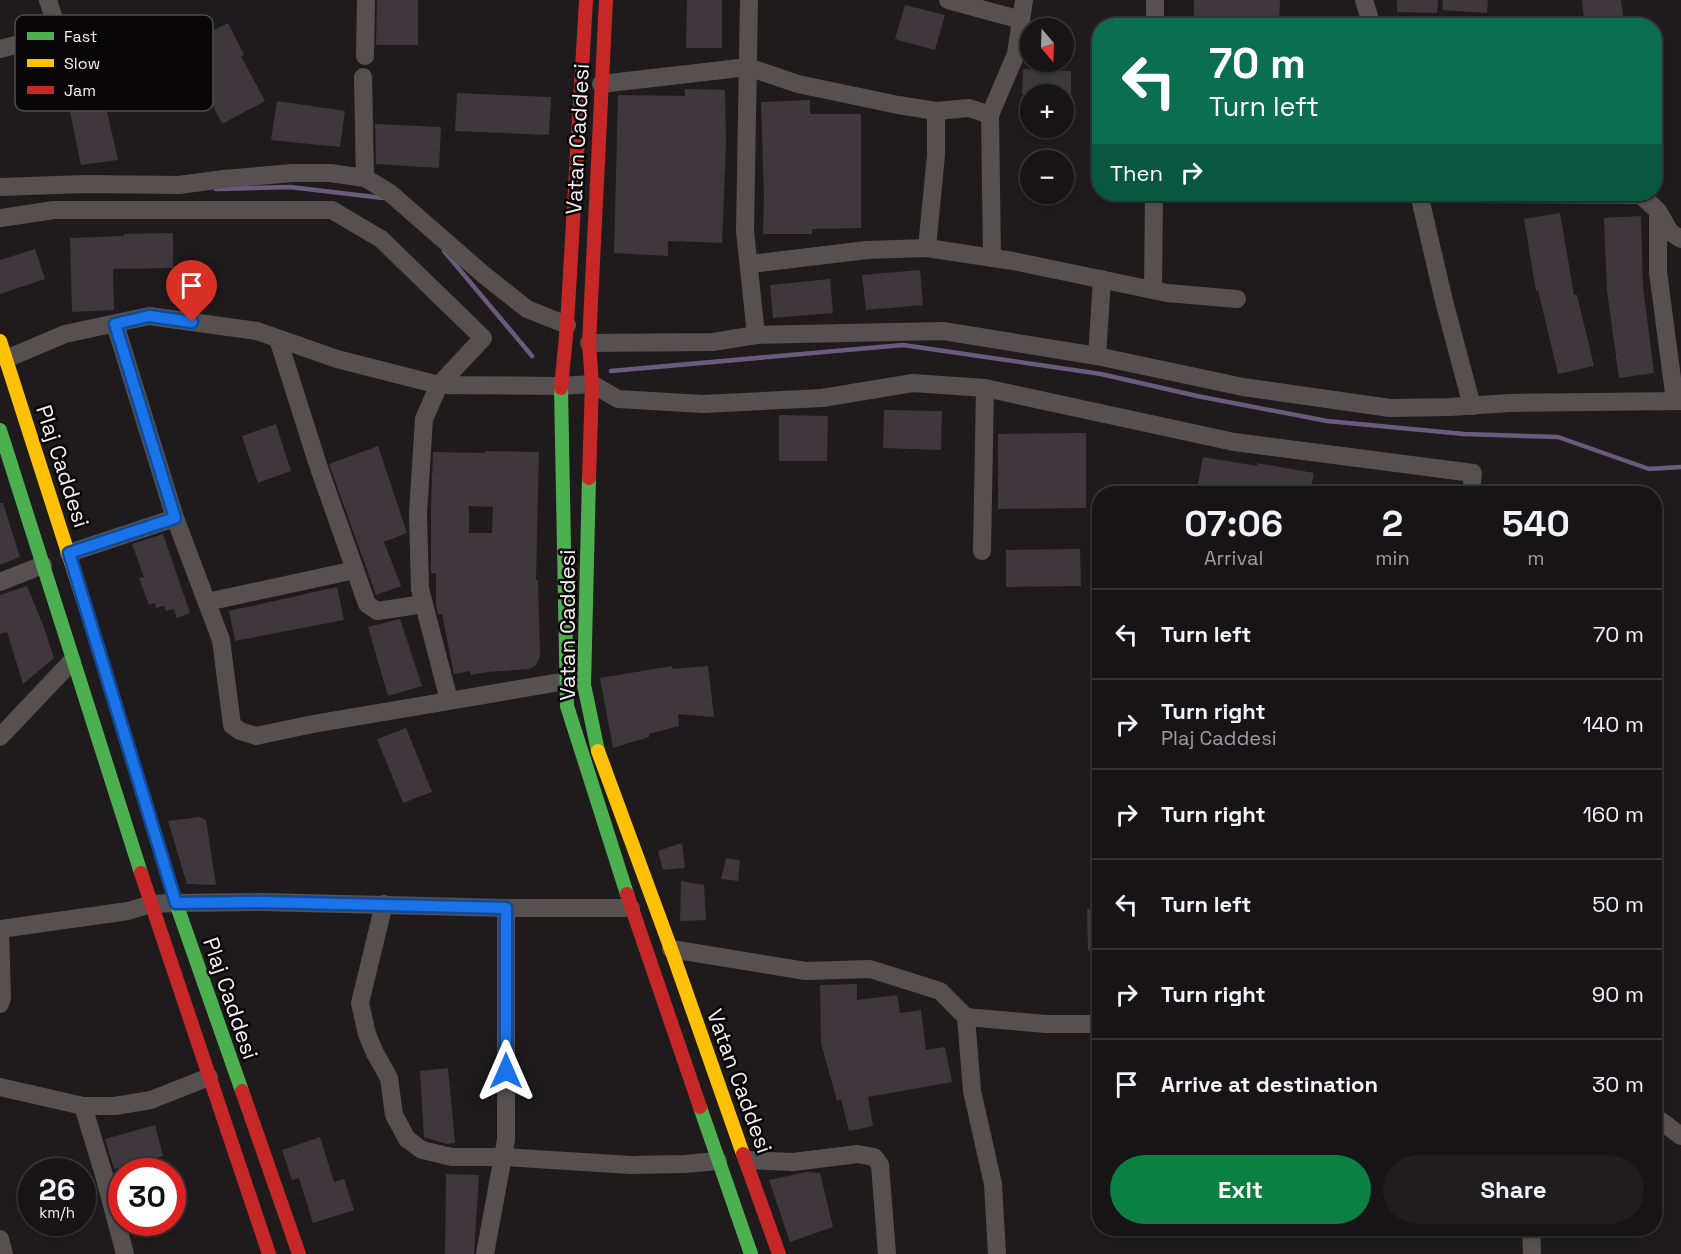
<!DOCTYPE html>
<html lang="en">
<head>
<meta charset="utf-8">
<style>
	:root { --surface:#171416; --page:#201d1f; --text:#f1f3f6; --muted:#9e9ea1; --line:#363335; --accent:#0b8043 }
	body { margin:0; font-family:"Space Grotesk",sans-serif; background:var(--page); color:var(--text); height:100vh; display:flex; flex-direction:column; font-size:22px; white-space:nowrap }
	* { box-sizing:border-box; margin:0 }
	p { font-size:20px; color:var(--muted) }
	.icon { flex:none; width:33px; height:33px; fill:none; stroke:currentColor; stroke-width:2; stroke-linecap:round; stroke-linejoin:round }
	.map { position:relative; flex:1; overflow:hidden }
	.sheet { position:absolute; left:1092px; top:486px; width:570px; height:750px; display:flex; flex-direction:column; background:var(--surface); border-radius:24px; box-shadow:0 2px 4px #0004,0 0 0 2px var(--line) }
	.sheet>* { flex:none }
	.hud { position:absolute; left:1092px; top:18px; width:570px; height:183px; border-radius:24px; box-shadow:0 2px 4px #0004,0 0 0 2px var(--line); background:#0b6e4f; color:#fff; overflow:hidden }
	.needle { width:39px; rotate:161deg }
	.buttons { position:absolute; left:1020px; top:18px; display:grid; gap:12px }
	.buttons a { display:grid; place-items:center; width:54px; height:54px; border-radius:50%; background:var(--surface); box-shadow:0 2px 4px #0004,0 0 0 2px var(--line); font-size:30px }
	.speed { position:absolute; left:18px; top:1158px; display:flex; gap:12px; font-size:30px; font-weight:700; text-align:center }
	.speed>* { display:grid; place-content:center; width:78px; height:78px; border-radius:50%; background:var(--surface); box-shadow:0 2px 4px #0004,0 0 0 2px var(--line); line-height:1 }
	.speed small { font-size:15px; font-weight:400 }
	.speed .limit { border:9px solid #d22; background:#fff; color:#111 }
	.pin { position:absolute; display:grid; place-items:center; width:51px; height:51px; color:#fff; margin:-62px -26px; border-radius:50% 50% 50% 0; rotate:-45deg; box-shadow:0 0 6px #0007 }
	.pin .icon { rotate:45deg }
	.me { position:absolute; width:66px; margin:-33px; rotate:0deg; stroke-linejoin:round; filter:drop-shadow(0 0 4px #0008) }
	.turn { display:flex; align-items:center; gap:21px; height:126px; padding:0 18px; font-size:27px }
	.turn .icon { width:78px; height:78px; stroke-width:2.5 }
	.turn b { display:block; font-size:42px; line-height:51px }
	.then { display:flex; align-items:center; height:57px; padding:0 18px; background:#0003; gap:12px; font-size:22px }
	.eta { display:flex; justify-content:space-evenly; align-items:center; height:102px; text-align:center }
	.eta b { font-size:36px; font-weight:700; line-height:42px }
	.action { display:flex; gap:12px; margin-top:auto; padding:12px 18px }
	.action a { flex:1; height:69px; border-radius:36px; background:var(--accent); color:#fff; font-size:24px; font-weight:700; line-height:69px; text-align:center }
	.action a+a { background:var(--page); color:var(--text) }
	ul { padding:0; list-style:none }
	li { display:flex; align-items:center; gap:18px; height:90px; padding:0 18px; border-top:2px solid var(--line) }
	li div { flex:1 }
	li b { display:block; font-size:22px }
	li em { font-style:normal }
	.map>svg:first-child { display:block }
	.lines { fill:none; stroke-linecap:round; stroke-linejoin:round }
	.stream { stroke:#6a5a7e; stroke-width:4.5 }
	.building { fill:#3e373d; fill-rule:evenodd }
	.street { stroke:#575051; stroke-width:18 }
	.fast { stroke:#4caf50; stroke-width:14 }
	.slow { stroke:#ffc107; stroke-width:14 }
	.jam { stroke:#c62828; stroke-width:14 }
	.route-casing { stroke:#114b97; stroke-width:15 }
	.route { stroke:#1a73e8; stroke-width:10 }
	.labels { text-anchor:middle; stroke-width:5; stroke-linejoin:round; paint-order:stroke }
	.street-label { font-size:22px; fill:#f4eff1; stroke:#080607 }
	.key { fill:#080607; stroke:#4f4c4d; stroke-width:1.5 }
	.key-label { font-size:16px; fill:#f4eff1 }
</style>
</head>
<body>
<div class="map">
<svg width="1681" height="1254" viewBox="0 0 1681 1254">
	<rect width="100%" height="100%" fill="#1f1b1d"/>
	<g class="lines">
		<g class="stream">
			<polyline points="216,189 290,187 383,198"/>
			<polyline points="444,251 532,356"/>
			<polyline points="611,371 903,345 1101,374 1197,396 1327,421 1464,434 1558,437 1649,469 1681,467"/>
		</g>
	</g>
	<g class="building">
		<polygon points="377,0 418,0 418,45 376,45"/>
		<polygon points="687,0 722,0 722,48 686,48"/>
		<polygon points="1194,0 1280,0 1279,26 1194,26"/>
		<polygon points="1397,0 1438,0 1437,13 1397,12"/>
		<polygon points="1443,0 1488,0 1487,13 1442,10"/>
		<polygon points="1582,0 1621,0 1623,16 1584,20"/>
		<polygon points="905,5 945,15 935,50 895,39"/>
		<polygon points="228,23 244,55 241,56 265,101 222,124 184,46"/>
		<polygon points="97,68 118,160 81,165 62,74"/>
		<polygon points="1023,69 1071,71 1071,94 1022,94"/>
		<polygon points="685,89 725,90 726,145 722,243 668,241 668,256 614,253 618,95 685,96"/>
		<polygon points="457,93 551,97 549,135 455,131"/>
		<polygon points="810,100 810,114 861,114 861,228 812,229 812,234 763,234 764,198 761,102"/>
		<polygon points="277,101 345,111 340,147 271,140"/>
		<polygon points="375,124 441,127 439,168 376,164"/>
		<polygon points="1560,213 1574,295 1577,295 1594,366 1558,374 1538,290 1536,291 1524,219"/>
		<polygon points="1641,216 1643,287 1654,373 1619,378 1607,291 1604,218"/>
		<polygon points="173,233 173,268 113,269 114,310 72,312 70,238 124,236 124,234"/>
		<polygon points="35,249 45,279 0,294 0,260"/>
		<polygon points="920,270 923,305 866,310 862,275"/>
		<polygon points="830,279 833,313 773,318 770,285"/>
		<polygon points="884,410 942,411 941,450 883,448"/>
		<polygon points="779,415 828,416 827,461 779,461"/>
		<polygon points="276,424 291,471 258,483 242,436"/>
		<polygon points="1086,433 1086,508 998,509 998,434"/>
		<polygon points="378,446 407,533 384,542 401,586 376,595 329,464"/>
		<path d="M485,451L539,452L536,580H538L540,656L536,665L530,669L487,672L471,675L470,671L454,674L442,614H438L436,606V573H431V506L433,452L485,453ZM469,506L493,507L492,533H469Z"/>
		<polygon points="1203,457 1257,466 1257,463 1314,473 1310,494 1196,494"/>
		<polygon points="0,503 3,503 20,557 0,565"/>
		<polygon points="163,534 190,613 177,618 174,609 166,611 164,606 156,608 155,603 149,605 139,578 144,577 132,544"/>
		<polygon points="1080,549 1081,586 1006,587 1006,550"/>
		<polygon points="27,586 43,625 54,658 23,684 7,632 0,634 0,595"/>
		<polygon points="337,587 344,620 235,641 229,611"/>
		<polygon points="400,619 422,686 388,696 368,627"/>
		<polygon points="672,666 672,669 708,666 714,717 678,714 679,726 649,734 649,737 613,748 600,678"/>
		<polygon points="406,728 432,792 403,803 377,739"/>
		<polygon points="200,817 206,820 216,885 187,884 168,821"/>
		<polygon points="682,843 685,868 663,870 658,851"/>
		<polygon points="726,858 740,860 738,881 721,879"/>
		<polygon points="681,881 704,885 706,920 680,921"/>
		<polygon points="1100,908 1100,950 1088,951 1087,909"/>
		<polygon points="857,984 857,1000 897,995 900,1013 921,1010 926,1050 945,1047 952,1082 868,1097 873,1126 849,1131 841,1099 837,1101 821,1043 820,985"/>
		<polygon points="448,1068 455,1143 446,1144 424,1137 420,1071"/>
		<polygon points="155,1125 163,1156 114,1169 105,1139"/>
		<polygon points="320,1137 334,1182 344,1179 354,1210 313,1223 299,1178 292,1180 282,1150"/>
		<polygon points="807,1172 820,1173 833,1227 790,1242 769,1180"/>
		<polygon points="446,1174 479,1175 474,1254 445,1254"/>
	</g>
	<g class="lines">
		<g class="street">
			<polyline points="48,0 59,34"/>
			<polyline points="749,0 745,231 756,335"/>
			<polyline points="948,0 1021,20"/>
			<polyline points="1155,0 1155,26"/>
			<polyline points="1364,0 1372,26"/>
			<polyline points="0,49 71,31 146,47"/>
			<polyline points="365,56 366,0"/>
			<polyline points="363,77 365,178"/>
			<polyline points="601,84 748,67 798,84 898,105 936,111 969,108 990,115 1016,54 1024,0"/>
			<polyline points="990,115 992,258"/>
			<polyline points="0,187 85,184 179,185 224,179 292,173 330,173 365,178 390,193 484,275 527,309 567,325"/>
			<polyline points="1419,194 1444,301 1472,406"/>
			<polyline points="1463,194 1641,195 1658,211 1670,232 1681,239"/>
			<polyline points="1658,213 1658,272 1675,401"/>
			<polyline points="0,218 54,210 332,210 381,239 483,338 439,385 424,419 418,513 420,589 449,700"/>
			<polyline points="927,248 936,155 936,111"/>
			<polyline points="750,264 867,250 927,248 1013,261 1167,293 1237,299"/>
			<polyline points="1153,290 1154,194"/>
			<polyline points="115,324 175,518 221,640 232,725 240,731 256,736 313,724 566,681"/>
			<polyline points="278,339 318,465 367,604 377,611 424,604"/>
			<polyline points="589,343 713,342 756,335 943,331 1097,356 1243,387 1390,408 1450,407 1510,403 1681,401"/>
			<polyline points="1097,356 1102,279"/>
			<polyline points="6,359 65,334 149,316 257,331 337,359 439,385 561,386 592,384 618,399 703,404 822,398 913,383 985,388 1234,442 1473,473 1471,494"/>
			<polyline points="982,551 985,388"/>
			<polyline points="69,553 175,518"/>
			<polyline points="0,582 43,565"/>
			<polyline points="207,602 355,570"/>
			<polyline points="0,737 72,661"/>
			<polyline points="384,904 360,1003 367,1034 375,1053 389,1078 394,1115 407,1139 422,1150 452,1157 503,1157 631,1165 684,1164 718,1161"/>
			<polyline points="671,949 806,971 870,969 940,991 966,1017 972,1091 993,1184 997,1254"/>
			<polyline points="0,1004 2,998 0,929 128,911 151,904 176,903 262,902 506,908 631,908"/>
			<polyline points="966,1017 1046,1024 1100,1024"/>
			<polyline points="0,1087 83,1106 115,1106 151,1100 209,1077"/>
			<polyline points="83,1106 104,1175 125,1254"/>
			<polyline points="1654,1116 1681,1136"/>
			<polyline points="747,1160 793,1162 858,1154 874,1157 880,1165 887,1254"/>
			<polyline points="1531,1228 1532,1254"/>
			<polyline points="0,1239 4,1254"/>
			<polyline points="485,1254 506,1140 506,908"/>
		</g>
		<g class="fast">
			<polyline points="561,388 567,706 627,894"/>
			<polyline points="0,430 141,873"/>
			<polyline points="589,478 584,685 598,751"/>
			<polyline points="87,612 176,903 242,1091"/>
			<polyline points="700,1107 751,1254"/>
		</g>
		<g class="slow">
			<polyline points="0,341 87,612"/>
			<polyline points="598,751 671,949 743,1154"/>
		</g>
		<g class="jam">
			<polyline points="561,388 567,325 586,0"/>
			<polyline points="589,478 592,384 589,343 606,0"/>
			<polyline points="141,873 269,1254"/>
			<polyline points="627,894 700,1107"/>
			<polyline points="242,1091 299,1254"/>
			<polyline points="743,1154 779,1254"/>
		</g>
	</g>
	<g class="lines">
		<g class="route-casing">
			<polyline id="route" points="192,322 149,316 115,324 175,518 69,553 176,903 262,902 506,908 506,1071"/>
		</g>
		<use href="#route" class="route"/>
	</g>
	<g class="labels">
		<g class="street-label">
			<text transform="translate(577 139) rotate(-87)" y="8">Vatan Caddesi</text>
			<text transform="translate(63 466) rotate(72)" y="8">Plaj Caddesi</text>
			<text transform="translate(567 625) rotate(-90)" y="8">Vatan Caddesi</text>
			<text transform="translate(231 998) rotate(71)" y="8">Plaj Caddesi</text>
			<text transform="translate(740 1081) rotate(70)" y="8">Vatan Caddesi</text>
		</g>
	</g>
	<rect x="15" y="15" width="198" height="96" rx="9" class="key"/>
	<rect x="27" y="32" width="27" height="8" fill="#4caf50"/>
	<rect x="27" y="59" width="27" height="8" fill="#ffc107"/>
	<rect x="27" y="86" width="27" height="8" fill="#c62828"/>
	<g class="key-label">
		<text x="64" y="42">Fast</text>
		<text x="64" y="69">Slow</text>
		<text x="64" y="96">Jam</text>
	</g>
</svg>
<div class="buttons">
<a><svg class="needle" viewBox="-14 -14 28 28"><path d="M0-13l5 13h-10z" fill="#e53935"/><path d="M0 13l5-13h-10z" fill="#9e9ea1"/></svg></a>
<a>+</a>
<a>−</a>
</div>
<div class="speed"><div>26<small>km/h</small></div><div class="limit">30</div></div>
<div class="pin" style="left:192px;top:322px;background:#d93025"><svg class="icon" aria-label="arrive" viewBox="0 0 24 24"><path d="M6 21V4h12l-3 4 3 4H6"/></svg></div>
<svg class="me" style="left:506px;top:1071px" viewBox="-20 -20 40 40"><path d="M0-17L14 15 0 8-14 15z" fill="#1a73e8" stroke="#fff" stroke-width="4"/></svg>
<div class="hud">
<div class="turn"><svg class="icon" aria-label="left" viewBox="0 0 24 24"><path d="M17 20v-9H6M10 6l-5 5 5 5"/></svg><div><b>70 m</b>Turn left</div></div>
<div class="then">Then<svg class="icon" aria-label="right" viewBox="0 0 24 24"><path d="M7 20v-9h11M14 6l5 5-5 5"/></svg></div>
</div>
<section class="sheet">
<div class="eta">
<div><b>07:06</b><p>Arrival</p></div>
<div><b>2</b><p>min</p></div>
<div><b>540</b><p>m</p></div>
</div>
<ul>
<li><svg class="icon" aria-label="left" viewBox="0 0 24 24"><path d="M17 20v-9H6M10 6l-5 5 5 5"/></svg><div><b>Turn left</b></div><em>70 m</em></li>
<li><svg class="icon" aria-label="right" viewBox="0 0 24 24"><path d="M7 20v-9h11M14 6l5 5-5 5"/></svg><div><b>Turn right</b><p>Plaj Caddesi</p></div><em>140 m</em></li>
<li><svg class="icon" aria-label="right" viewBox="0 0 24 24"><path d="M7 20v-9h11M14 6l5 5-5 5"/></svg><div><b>Turn right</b></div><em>160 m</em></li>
<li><svg class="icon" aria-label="left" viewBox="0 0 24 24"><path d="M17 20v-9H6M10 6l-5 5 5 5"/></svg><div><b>Turn left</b></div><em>50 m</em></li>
<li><svg class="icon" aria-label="right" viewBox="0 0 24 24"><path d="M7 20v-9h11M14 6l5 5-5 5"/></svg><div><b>Turn right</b></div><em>90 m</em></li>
<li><svg class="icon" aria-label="arrive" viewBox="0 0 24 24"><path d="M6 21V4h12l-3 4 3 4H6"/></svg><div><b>Arrive at destination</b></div><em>30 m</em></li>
</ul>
<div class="action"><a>Exit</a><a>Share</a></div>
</section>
</div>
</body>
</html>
